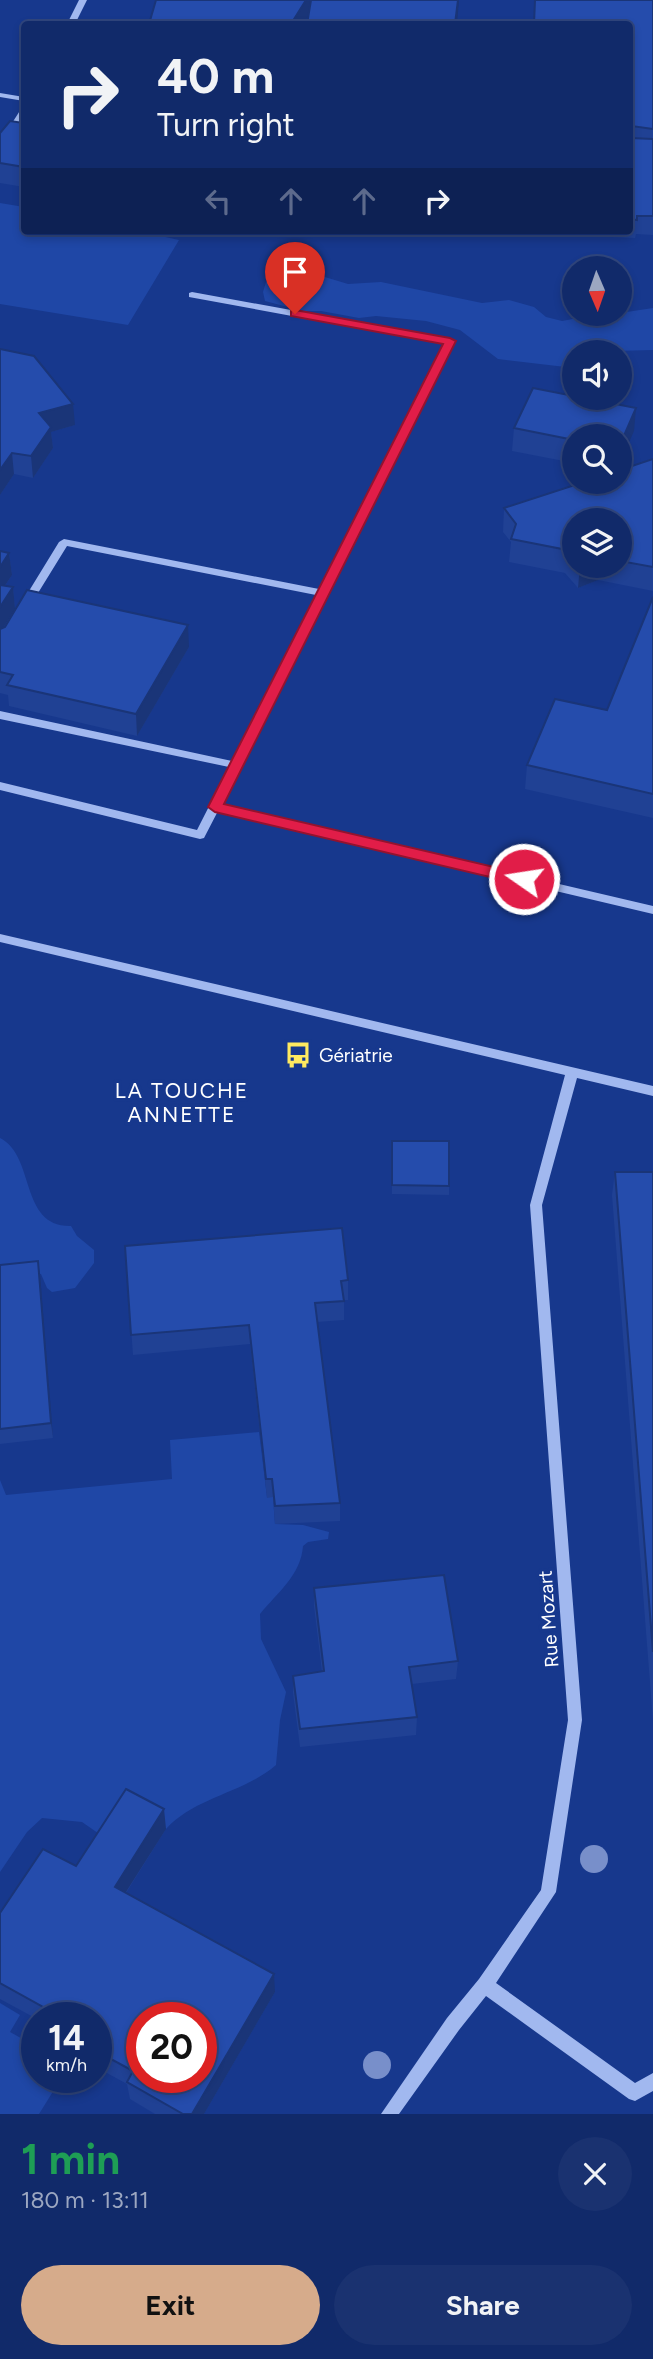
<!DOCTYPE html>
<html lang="en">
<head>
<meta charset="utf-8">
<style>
	:root { --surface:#112a6a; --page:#1a3270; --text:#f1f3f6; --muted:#9ca7c1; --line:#30467e; --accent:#d6ab8b }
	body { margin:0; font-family:Figtree,sans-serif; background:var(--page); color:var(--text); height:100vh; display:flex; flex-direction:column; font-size:26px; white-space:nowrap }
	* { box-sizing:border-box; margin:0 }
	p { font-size:23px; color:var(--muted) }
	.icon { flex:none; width:38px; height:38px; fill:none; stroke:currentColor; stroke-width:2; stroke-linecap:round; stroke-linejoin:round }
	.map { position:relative; height:2114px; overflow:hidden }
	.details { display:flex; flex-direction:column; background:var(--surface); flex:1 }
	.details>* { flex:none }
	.hud { position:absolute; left:21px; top:21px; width:612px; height:214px; border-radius:7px; box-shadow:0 4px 10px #0003,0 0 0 2px var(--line); background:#112a6a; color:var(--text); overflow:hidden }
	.needle { width:46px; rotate:178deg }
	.tools { position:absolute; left:562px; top:256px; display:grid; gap:14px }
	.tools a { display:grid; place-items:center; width:70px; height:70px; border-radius:50%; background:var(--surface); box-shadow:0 4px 10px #0003,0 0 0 2px var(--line); font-size:35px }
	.speed { position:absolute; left:21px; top:2002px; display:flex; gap:14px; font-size:35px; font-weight:700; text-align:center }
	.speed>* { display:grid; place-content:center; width:91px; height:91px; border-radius:50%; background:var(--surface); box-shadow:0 4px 10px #0003,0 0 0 2px var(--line); line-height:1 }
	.speed small { font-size:18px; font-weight:400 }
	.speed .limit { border:10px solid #d22; background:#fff; color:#111 }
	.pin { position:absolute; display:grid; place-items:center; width:60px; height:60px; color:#fff; margin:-72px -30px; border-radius:50% 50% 50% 0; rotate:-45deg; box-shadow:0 0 7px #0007 }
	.pin .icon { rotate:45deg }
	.me { position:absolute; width:77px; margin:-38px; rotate:283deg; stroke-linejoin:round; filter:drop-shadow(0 0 5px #0008) }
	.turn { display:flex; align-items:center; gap:24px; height:147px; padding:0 21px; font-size:32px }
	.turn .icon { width:91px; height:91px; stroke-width:2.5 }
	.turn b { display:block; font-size:49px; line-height:60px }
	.lanes { display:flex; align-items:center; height:66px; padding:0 21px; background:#0003; justify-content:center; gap:35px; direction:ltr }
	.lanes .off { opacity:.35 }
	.round { display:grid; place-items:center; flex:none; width:74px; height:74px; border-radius:37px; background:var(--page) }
	.summary { display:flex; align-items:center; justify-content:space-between; height:119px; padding:0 21px }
	h1 { font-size:42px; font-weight:700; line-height:52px; color:#1e9e55 }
	.primary-button { display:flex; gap:14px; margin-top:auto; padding:14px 21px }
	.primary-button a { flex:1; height:80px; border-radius:42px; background:var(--accent); color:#111; font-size:28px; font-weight:700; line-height:80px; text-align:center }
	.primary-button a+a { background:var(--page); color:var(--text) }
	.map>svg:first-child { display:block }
	.green { fill:#1f47a6 }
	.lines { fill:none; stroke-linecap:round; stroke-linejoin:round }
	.minor { fill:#a1b8ef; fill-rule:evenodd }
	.tree { fill:#788fca }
	.wall { fill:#204194; fill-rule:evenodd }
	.shaded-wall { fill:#1a3578 }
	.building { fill:#254cac; stroke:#1a3578; stroke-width:2; fill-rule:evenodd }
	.route { fill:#e11d48; stroke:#92132f; stroke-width:2 }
	.labels { text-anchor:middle; stroke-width:7; stroke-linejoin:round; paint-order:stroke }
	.poi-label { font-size:19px; fill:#fff; stroke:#17388d; text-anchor:start }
	.street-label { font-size:19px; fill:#fff; stroke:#17388d }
	.neighbourhood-label { font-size:21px; letter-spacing:2px; fill:#fff; stroke:#17388d }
</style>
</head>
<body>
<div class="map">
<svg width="653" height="2114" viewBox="0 0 653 2114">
	<rect width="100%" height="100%" fill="#17388d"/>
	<g class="green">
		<polygon points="0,203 24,207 24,231 138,231 179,240 128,325 0,304"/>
		<polygon points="305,271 348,284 381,282 482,303 509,300 534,307 546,317 562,321 578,318 580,313 620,313 653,308 653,350 574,352 574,368 498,359 460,330 426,321 376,316 359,318 321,311 303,311 265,301 263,292 266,282 281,273"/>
		<path d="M0,1138C36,1156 19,1227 71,1226L77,1236L94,1250V1263L75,1288L52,1292L47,1288L41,1274L0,1271Z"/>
		<path d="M259,1432L267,1497H273L275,1524L303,1525L329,1532L328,1539L308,1542L303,1546C301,1575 277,1593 260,1614L261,1639L286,1692L280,1720L276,1765C244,1793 195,1797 166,1829L128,1809L108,1840L82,1822L42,1818L27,1832L0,1872V1480L6,1495L172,1479L170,1440Z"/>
		<polygon points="0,2003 20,2015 10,2032 37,2047 37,2077 62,2077 39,2114 0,2114"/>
	</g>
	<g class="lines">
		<g class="minor">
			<polygon points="79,0 87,0 75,24 67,24"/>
			<polygon points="0,93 24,97 24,101 0,97"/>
			<polygon points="21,109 24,109 24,117 3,151 0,152 0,142"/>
			<polygon points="192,292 450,339 455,342 221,805 653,906 653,914 218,811 204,838 200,839 0,790 0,782 197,830 229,767 0,719 0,711 232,761 316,595 67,546 30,606 22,606 21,604 59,542 64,539 319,589 444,344 189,297 189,293"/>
			<polygon points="0,934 653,1086 653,1096 577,1078 542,1205 582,1720 556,1892 496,1983 635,2083 653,2073 653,2091 635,2101 629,2099 486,1996 459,2030 399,2114 381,2114 447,2018 479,1979 541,1890 568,1720 530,1205 565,1075 0,942"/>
		</g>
	</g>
	<g class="tree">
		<circle cx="594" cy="1859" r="14"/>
		<circle cx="377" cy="2065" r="14"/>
	</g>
	<g class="wall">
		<polygon points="653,0 653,235 636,234 635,238 559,235 560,231 630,231 630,24"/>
		<polygon points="24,123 24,187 0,183 0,133"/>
		<polygon points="0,349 75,425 51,432 53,448 33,478 14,474 0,495"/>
		<polygon points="514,428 634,431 620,436 574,436 574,463 512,451"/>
		<path d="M653,459V591L598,580L578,588L565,573L509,562L511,542L503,532L504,508ZM574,520H620V565H574Z"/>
		<polygon points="0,551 9,553 12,575 5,586 13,587 15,609 4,627 189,647 137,736 9,706 8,695 0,693"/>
		<polygon points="653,597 653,818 525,789 527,765 607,710"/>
		<polygon points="392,1141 449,1186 449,1195 392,1194"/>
		<polygon points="615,1172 653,1172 653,1721 612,1195"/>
		<polygon points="125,1246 348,1280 348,1300 344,1300 344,1320 317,1322 340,1503 340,1521 275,1524 273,1497 267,1498 250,1344 133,1355"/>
		<polygon points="0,1265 40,1276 53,1438 0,1444"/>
		<polygon points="314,1588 458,1661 456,1679 412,1684 417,1717 416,1735 300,1747 293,1693 293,1676 322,1672 314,1606"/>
		<polygon points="166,1829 126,1893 275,1992 204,2114 155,2114 130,2099 127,2084 96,2067 96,2018 37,2018 37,2019 0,1999 0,1913 76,1866"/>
	</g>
	<g class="shaded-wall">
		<polygon points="306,0 313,0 313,8 303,24 291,24"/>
		<polygon points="458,0 459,0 457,24 455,24"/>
		<polygon points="73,404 75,425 51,432 53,448 33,478 31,456 39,413"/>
		<polygon points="636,408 634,431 620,463 620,445"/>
		<polygon points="12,453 14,474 0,495 0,470"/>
		<polygon points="9,553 12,575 0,593 0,567"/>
		<polygon points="580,565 600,565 598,580 578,588"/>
		<polygon points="13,587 15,609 0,633 0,607"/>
		<polygon points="188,625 189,647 137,736 136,714"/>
		<polygon points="38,1261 40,1276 53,1438 51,1423"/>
		<polygon points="164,1809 166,1829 117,1906 115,1887"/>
		<polygon points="274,1974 275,1992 204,2114 192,2114"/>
	</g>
	<g class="building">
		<polygon points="156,0 306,0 291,24 149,24"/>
		<polygon points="311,0 458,0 455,24 307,24"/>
		<polygon points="535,0 653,0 653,129 632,126 630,132 630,24 534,24"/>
		<polygon points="10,121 24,123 24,167 0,163 0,133"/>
		<polygon points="630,136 631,138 653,139 653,216 637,216 637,220 630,219"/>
		<polygon points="0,349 34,356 73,404 39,413 51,427 31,456 12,453 0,470"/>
		<polygon points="533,388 574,396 574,397 580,397 636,408 620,445 620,436 574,436 574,440 514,428"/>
		<polygon points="653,459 653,567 620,561 620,520 574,520 574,558 567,550 511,539 516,524 504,508 587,481 620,481 620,470"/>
		<polygon points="0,551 9,553 0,567"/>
		<polygon points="0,585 13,587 0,607"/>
		<polygon points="27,590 188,625 136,714 7,685 13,675 0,672 0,629 5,627"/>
		<polygon points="653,597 653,794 527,765 555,699 607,710"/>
		<polygon points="392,1141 449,1141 449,1186 392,1185"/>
		<polygon points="615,1172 653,1172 653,1652"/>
		<polygon points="342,1228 348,1280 341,1281 344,1301 315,1303 340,1503 275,1506 272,1479 266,1479 249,1325 131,1335 125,1246"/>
		<polygon points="38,1261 51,1423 0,1429 0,1265"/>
		<polygon points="444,1575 458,1661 409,1667 417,1717 300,1729 293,1676 324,1671 314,1588"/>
		<path d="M126,1789L164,1809L115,1887L274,1974L192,2114H183L127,2082L133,2071L96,2051V2018H49L52,2012L0,1983V1913L43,1849L76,1866ZM142,2018H201V2077H142Z"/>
	</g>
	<polygon class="route" points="295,310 450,338 456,341 224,804 524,874 532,879 529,883 524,885 215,812 208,807 443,344 291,316 291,311"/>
	<defs>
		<g id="bus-bare" transform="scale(2.1)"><path d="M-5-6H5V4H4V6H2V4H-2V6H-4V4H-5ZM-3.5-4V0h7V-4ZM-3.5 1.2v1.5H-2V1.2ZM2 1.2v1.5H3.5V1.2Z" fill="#ffea60" stroke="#17388d" stroke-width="2.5" paint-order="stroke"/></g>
	</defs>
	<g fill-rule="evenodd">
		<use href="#bus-bare" x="298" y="1055"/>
	</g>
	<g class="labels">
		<g class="poi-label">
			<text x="319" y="1062">Gériatrie</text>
		</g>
		<g class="street-label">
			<text transform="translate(548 1619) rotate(-94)" y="7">Rue Mozart</text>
		</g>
		<g class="neighbourhood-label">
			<text x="182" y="1098">LA TOUCHE<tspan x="182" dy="24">ANNETTE</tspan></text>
		</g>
	</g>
</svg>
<div class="tools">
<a><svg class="needle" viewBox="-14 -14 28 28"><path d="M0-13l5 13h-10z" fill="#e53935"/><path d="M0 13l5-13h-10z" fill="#9ca7c1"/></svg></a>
<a><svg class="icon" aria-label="sound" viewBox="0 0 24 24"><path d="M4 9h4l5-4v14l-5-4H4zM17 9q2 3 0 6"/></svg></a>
<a><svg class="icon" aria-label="search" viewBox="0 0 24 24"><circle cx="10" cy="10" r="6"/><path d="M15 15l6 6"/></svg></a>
<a><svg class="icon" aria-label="layers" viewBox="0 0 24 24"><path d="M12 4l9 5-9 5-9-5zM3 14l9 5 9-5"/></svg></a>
</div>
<div class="speed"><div>14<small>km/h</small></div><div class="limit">20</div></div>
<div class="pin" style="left:295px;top:314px;background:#d93025"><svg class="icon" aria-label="arrive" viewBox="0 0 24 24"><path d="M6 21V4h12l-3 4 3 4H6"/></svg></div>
<svg class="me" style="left:524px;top:879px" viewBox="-20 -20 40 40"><circle r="17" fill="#e11d48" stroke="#fff" stroke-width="3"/><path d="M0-11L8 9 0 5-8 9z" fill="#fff"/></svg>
<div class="hud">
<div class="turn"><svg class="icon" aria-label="right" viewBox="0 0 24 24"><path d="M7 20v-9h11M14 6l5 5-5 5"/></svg><div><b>40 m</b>Turn right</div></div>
<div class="lanes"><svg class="icon off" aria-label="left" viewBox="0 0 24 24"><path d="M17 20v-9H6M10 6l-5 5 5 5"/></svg><svg class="icon off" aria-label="ahead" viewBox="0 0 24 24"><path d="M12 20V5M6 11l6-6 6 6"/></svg><svg class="icon off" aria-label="ahead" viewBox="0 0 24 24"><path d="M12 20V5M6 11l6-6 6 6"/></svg><svg class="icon" aria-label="right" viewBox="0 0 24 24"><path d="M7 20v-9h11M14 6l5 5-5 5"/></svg></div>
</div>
</div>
<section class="details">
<div class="summary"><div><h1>1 min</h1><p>180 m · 13:11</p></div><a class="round"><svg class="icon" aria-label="close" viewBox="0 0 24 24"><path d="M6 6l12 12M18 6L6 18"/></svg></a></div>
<div class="primary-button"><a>Exit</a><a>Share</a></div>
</section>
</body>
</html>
